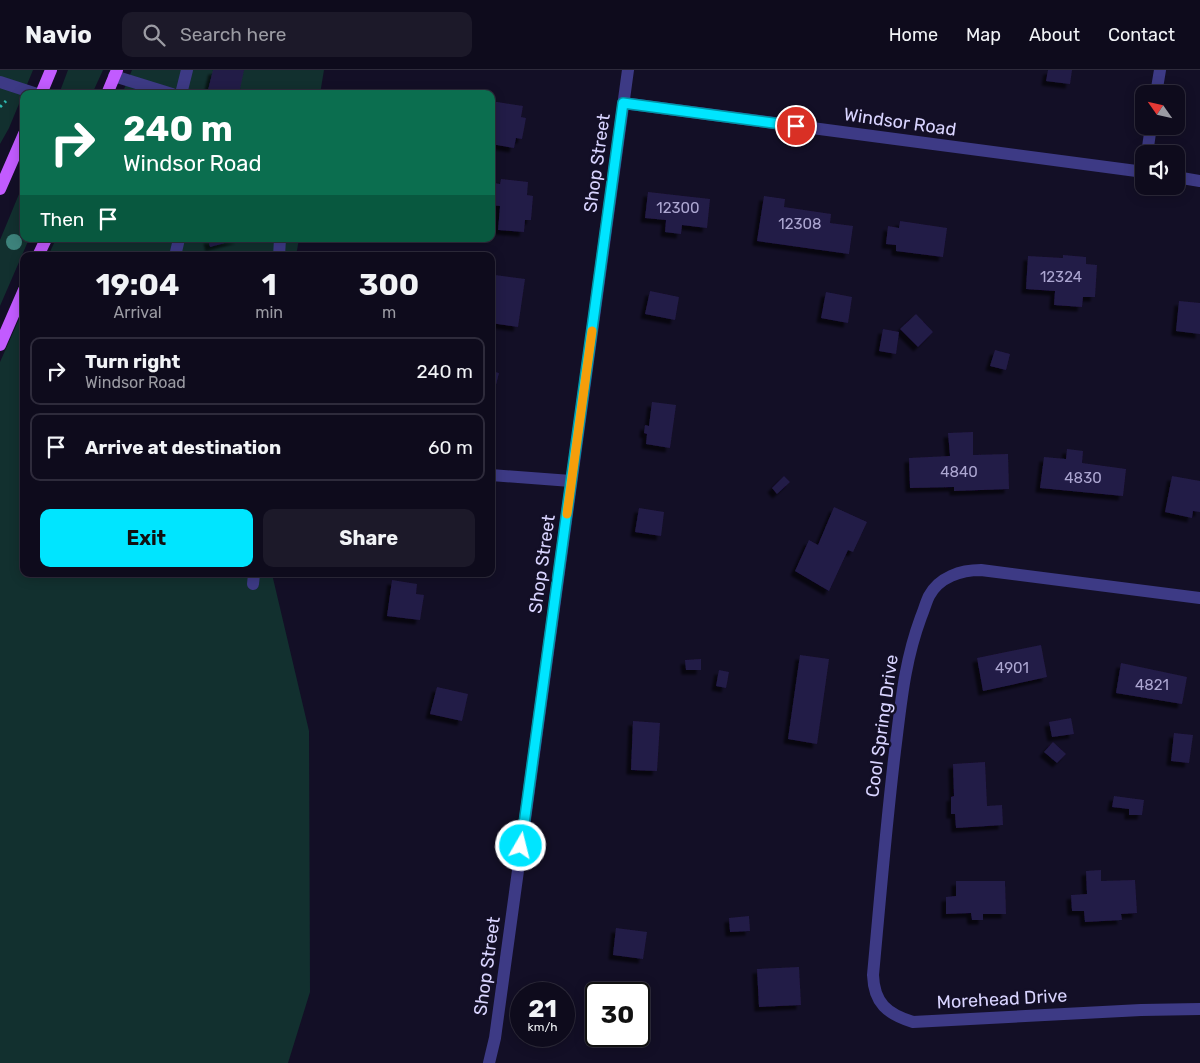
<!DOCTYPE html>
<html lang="en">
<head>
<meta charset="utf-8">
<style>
	:root { --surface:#0e0b1c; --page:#1c1929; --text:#f1f3f6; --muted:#9b9ba3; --line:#2e2b3b; --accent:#00e5ff }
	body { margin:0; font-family:Rubik,sans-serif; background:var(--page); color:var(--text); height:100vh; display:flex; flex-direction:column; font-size:19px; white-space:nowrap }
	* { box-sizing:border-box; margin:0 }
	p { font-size:16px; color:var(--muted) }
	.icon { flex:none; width:28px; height:28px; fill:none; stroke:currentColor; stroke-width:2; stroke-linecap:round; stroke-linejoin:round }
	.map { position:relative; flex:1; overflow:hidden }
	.sheet { position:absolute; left:20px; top:182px; width:475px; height:325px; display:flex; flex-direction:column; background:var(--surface); border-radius:10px; box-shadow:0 2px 12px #0003,0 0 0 1px var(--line) }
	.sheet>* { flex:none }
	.guide { position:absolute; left:20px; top:20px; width:475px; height:152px; border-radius:10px; box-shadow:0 2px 12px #0003,0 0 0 1px var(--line); background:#0b6e4f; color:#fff; overflow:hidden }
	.needle { width:32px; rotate:304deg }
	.buttons { position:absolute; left:1135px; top:15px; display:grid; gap:10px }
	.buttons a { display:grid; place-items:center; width:50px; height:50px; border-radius:10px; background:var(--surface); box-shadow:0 2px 12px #0003,0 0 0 1px var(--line); font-size:25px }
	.speed { position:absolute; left:510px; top:912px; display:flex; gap:10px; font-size:25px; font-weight:700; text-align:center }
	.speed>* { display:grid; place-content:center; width:65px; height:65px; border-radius:50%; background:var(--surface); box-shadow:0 2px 12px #0003,0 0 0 1px var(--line); line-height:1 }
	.speed small { font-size:12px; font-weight:400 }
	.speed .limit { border:2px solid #111; border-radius:8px; background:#fff; color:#111 }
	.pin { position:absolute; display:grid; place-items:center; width:42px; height:42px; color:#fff; margin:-21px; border:2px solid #fff; border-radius:50%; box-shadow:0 1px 5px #0007 }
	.me { position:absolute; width:55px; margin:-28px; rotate:8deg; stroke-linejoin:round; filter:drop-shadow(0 0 4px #0008) }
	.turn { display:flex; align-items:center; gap:18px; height:105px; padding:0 20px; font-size:22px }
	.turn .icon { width:65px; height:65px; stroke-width:2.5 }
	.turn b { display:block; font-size:35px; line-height:42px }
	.then { display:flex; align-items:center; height:48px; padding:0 20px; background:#0003; gap:10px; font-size:19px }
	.eta { display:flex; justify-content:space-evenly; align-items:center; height:85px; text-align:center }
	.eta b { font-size:30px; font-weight:700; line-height:35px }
	.cta { display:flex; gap:10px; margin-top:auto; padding:10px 20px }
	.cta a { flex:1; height:58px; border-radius:10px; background:var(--accent); color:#111; font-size:20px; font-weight:700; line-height:58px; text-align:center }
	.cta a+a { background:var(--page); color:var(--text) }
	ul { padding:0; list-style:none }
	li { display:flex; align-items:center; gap:15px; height:68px; margin:0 10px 8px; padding:0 10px; border:2px solid var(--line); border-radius:10px }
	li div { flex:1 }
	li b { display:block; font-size:19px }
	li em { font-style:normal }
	header { display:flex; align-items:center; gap:30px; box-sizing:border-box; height:70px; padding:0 25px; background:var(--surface); border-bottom:1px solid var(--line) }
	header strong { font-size:24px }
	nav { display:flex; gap:28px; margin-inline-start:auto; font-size:18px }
	.search { width:350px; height:45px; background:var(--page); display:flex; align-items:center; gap:12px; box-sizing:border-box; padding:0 18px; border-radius:10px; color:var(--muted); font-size:19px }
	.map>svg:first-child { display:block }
	.green { fill:#12302f }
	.building { fill:#241b47; filter:url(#shadow) }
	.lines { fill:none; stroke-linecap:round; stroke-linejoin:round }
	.path { stroke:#2fb8b0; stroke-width:3; stroke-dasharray:2.5 4; stroke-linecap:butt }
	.minor { stroke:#3d3a85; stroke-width:12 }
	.major { stroke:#c25bff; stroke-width:12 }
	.tree { fill:#3d827b }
	.route-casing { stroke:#0095a6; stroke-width:12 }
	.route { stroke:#00e5ff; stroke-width:9 }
	.slow { stroke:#f59e0b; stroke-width:9 }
	.labels { text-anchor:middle; stroke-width:5; stroke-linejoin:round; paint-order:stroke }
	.number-label { font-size:15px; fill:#aca6d1 }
	.street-label { font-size:18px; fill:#d9d4ff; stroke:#130f26 }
</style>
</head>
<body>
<header>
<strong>Navio</strong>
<div class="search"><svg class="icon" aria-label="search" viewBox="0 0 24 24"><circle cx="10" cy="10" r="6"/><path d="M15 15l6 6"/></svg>Search here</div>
<nav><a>Home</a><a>Map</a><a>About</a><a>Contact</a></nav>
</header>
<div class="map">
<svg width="1200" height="993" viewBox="0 0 1200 993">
	<defs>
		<filter id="shadow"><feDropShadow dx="-4.5" dy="4.5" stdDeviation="1" flood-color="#0009"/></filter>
	</defs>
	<rect width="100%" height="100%" fill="#130f26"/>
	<g class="green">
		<polygon points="0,0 33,0 9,58 0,74"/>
		<polygon points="68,0 103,0 92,24 59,24"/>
		<polygon points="132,0 324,0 320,24 122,24"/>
		<polygon points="24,112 24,169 29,169 0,236 0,170"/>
		<polygon points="56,169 299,169 296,186 48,186"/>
		<polygon points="24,238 24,504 272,504 309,661 310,922 288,993 0,993 0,292"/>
	</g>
	<g class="building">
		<polygon points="213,0 244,0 239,24 207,24"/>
		<polygon points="1048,0 1072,0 1070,14 1046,11"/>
		<polygon points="491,31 523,36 521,47 526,48 522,69 516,68 514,78 491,74"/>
		<polygon points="501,109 528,112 527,125 533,126 531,150 525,150 524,162 498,160 500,136 491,135 491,120 493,120 494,113 500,114"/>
		<polygon points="648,122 710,129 707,158 682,155 681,164 665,162 666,150 645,148"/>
		<polygon points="764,126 785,129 784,137 831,144 830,153 853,156 849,184 757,171"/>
		<polygon points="900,151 947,158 943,187 896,181 896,175 886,174 888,156 899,158"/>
		<polygon points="208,169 240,169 210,177"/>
		<polygon points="1063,185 1086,187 1086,194 1097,195 1095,227 1083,227 1082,237 1054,235 1055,221 1026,219 1028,186 1063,188"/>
		<polygon points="495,205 525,209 518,257 491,253 491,231"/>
		<polygon points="650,221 679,227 675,250 645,244"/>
		<polygon points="826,222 852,227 848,253 821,248"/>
		<polygon points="1179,231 1200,233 1200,264 1176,261"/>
		<polygon points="916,244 933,262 918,277 900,259"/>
		<polygon points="883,259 899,262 896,284 879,281"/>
		<polygon points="995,280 1010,284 1006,300 990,296"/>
		<polygon points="491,301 499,303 492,331 491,331"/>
		<polygon points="652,332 676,335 670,378 646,374 647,364 644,363 645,355 649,356"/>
		<polygon points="973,362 973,385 1008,384 1009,419 954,421 954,417 910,418 909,388 950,386 948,363"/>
		<polygon points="1067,379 1083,381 1082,393 1126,399 1123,426 1040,418 1044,387 1066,389"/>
		<polygon points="784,406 790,412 777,424 772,418"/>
		<polygon points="1172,406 1200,411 1200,442 1193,441 1192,448 1165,442"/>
		<polygon points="834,437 867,452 853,482 848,480 829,521 795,501 809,470 818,475"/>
		<polygon points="639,438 664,442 661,466 635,462"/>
		<polygon points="392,510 417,514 416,524 424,525 420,550 387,546"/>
		<polygon points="1041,575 1047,607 983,621 977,588"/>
		<polygon points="800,585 829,589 817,674 788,669"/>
		<polygon points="701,589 701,600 686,600 685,590"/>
		<polygon points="1121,593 1187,607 1182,634 1116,623"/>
		<polygon points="719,600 729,602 726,618 716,616"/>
		<polygon points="437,617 468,624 462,651 430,644"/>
		<polygon points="1071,648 1074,664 1052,667 1049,652"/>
		<polygon points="633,651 660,653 657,701 631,700"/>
		<polygon points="1174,663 1193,665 1189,693 1171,691"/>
		<polygon points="1053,672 1066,684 1057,693 1044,682"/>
		<polygon points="985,692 987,736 1002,735 1003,755 956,758 955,744 951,744 951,727 954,726 953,694"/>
		<polygon points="1114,726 1144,730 1142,745 1129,745 1129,739 1112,737"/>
		<polygon points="1101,800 1101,811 1135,810 1137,843 1121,844 1122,850 1085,852 1084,841 1072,841 1071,825 1087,824 1086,801"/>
		<polygon points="956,811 1005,811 1006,844 983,844 983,850 972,850 971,843 946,844 946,827 956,826"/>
		<polygon points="749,846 750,861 730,862 729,848"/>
		<polygon points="616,858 647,862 643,889 613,885"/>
		<polygon points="799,897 801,935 759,937 757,899"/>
	</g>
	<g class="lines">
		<polyline class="path" points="0,37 6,31"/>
		<g class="minor">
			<polyline points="114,6 172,24"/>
			<polyline points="0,12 37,24"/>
			<polyline points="181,24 187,0"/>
			<polyline points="1156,24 1160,0"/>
			<polyline points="623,33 1144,102"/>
			<polyline points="1147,84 1151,56"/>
			<polyline points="1176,107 1200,111"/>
			<polyline points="175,186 179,169"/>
			<polyline points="279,186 280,169"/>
			<polyline points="491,405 571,411"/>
			<polyline points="253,514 254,504"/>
			<path d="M1200,528L981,500C961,500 939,507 929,526C926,532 924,540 921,547C904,593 901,634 895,681C886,756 880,830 873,905C874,933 887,944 913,952L1141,940L1200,939"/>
			<polyline points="489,993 495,968 628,0"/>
		</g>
		<g class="major">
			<polyline points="41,24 51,0"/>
			<polyline points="107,24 117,0"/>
			<polyline points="0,119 24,64"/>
			<polyline points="38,186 46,169"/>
			<polyline points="0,275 24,220"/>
		</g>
	</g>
	<circle class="tree" cx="14" cy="172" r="8"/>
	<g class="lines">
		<g class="route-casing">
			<polyline id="route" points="521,776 623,33 796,56"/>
		</g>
		<use href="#route" class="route"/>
		<polyline class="slow" points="567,444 592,261"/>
	</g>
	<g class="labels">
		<g class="number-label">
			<text x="678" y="143">12300</text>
			<text x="800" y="159">12308</text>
			<text x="1061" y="212">12324</text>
			<text x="959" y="407">4840</text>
			<text x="1083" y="413">4830</text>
			<text x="1012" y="603">4901</text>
			<text x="1152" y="620">4821</text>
		</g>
		<g class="street-label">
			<text transform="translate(900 52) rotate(8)" y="6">Windsor Road</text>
			<text transform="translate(597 93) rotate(-82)" y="6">Shop Street</text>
			<text transform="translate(542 494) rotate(-82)" y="6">Shop Street</text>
			<text transform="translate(882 656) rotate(-82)" y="6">Cool Spring Drive</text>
			<text transform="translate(487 896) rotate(-82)" y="6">Shop Street</text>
			<text transform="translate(1002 929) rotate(-3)" y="6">Morehead Drive</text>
		</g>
	</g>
</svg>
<div class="buttons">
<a><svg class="needle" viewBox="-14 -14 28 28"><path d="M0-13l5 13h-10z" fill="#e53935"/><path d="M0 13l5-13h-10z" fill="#9b9ba3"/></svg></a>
<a><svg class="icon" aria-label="sound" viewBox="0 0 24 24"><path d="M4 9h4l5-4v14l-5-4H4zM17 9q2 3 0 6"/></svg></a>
</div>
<div class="speed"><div>21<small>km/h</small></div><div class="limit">30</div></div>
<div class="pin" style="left:796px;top:56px;background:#d93025"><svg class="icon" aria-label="arrive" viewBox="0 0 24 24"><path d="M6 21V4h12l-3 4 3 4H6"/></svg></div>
<svg class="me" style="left:521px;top:776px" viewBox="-20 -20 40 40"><circle r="17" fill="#00e5ff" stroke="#fff" stroke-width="3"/><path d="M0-11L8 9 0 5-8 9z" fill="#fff"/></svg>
<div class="guide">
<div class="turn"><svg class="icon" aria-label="right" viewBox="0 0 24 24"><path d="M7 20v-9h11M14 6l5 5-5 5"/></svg><div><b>240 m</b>Windsor Road</div></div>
<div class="then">Then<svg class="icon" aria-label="arrive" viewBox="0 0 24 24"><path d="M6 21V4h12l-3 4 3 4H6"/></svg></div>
</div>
<section class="sheet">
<div class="eta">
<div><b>19:04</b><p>Arrival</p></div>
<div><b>1</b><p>min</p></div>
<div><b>300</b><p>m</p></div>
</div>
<ul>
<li><svg class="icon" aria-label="right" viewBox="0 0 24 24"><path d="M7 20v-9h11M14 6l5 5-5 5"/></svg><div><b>Turn right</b><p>Windsor Road</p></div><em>240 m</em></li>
<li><svg class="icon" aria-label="arrive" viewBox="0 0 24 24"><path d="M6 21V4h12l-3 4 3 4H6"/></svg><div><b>Arrive at destination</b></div><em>60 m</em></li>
</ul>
<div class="cta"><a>Exit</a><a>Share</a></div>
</section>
</div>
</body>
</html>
